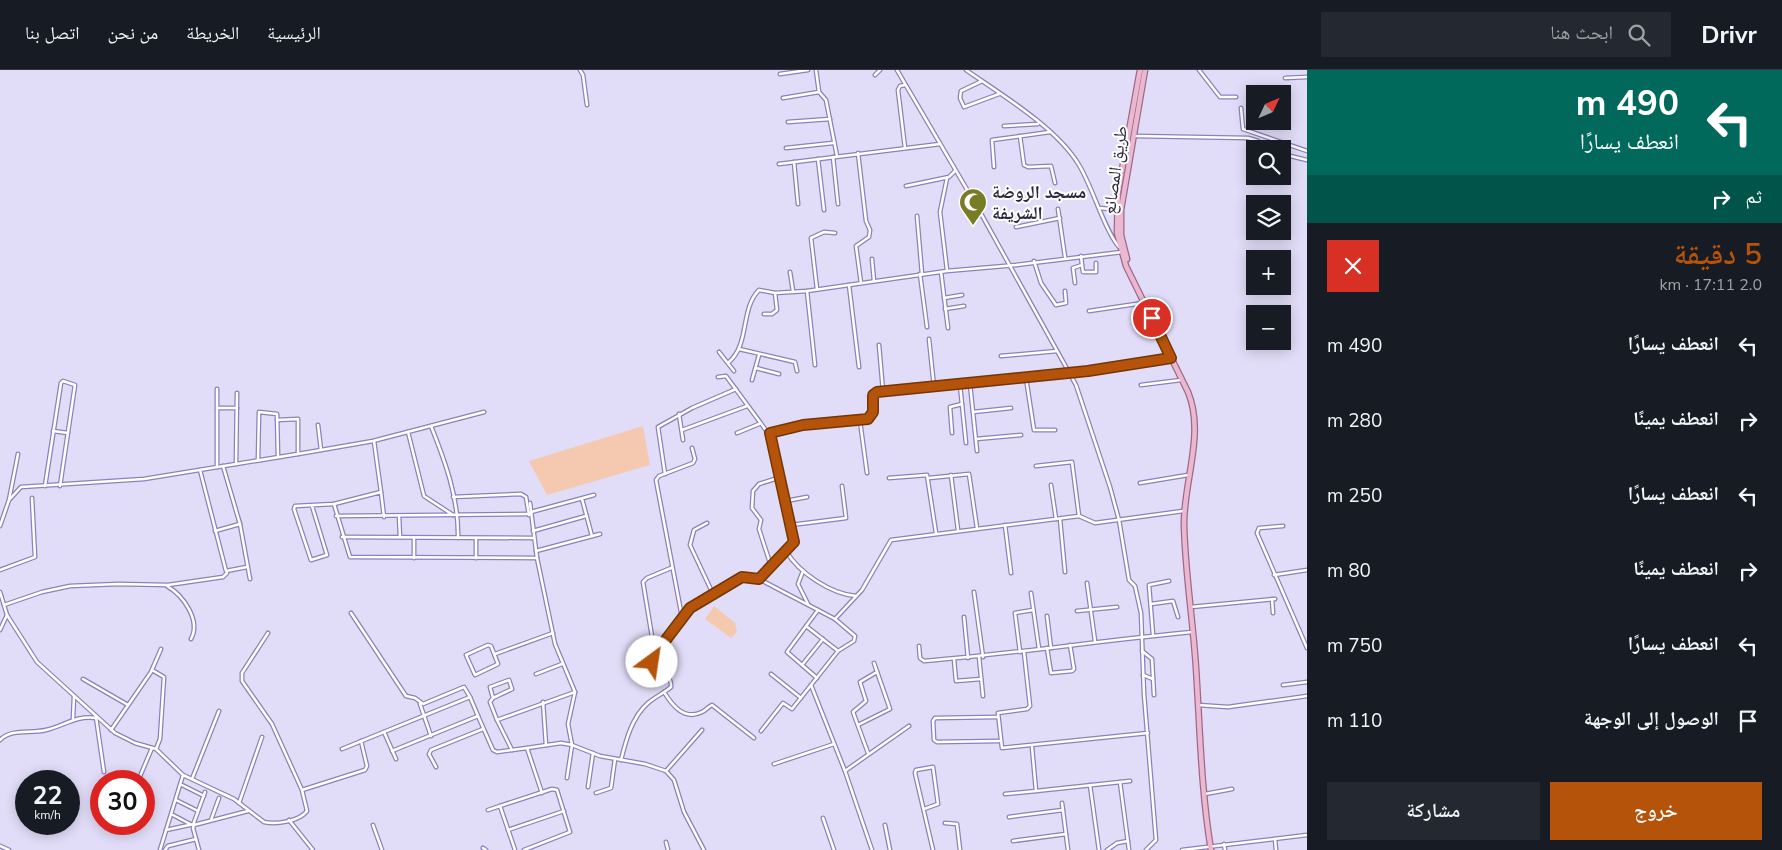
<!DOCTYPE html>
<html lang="ar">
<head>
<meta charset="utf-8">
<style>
	:root { --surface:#171b24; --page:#242831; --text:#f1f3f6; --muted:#9ea1a6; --line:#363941; --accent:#b45309 }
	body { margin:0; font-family:"Nunito Sans","Noto Naskh Arabic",sans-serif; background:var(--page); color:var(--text); direction:rtl; height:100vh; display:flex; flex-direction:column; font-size:19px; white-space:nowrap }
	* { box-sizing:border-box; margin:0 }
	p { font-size:16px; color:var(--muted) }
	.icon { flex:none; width:28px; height:28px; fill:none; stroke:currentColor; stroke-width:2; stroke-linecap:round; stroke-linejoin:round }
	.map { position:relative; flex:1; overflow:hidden; direction:ltr }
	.panel { display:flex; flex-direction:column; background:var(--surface); width:475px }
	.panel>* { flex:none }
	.hud { background:#00695c; color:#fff; overflow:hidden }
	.needle { width:32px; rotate:46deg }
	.fabs { position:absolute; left:1246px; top:15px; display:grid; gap:10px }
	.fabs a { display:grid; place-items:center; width:45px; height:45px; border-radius:0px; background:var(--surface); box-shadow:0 2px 12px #0003; font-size:25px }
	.speed { position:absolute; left:15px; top:700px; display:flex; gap:10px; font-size:25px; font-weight:700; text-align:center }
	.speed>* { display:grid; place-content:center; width:65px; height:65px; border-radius:50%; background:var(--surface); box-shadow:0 2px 12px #0003; line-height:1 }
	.speed small { font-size:12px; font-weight:400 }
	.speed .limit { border:8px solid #d22; background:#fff; color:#111 }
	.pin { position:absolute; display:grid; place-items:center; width:42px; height:42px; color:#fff; margin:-21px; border:2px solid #fff; border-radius:50%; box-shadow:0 1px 5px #0007 }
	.me { position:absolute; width:55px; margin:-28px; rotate:31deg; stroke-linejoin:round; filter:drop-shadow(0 0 4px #0008) }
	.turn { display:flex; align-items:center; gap:18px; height:105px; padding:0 20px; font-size:22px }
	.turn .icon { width:65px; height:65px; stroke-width:2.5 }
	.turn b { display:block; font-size:35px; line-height:42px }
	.then { display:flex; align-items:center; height:48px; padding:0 20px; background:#0003; gap:10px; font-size:19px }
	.round { display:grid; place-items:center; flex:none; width:52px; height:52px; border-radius:0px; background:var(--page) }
	.summary { display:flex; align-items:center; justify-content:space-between; height:85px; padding:0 20px }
	h1 { font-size:30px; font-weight:600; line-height:38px; color:var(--accent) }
	.primary-button { display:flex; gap:10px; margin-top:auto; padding:10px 20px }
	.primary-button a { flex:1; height:58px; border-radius:0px; background:var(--accent); color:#fff; font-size:20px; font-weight:600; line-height:58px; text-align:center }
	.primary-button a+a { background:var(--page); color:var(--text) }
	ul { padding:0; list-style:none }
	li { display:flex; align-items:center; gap:15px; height:75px; padding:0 20px }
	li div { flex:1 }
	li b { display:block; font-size:19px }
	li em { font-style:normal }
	header { display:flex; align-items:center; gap:30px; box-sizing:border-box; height:70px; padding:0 25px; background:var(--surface); border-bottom:1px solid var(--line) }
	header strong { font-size:24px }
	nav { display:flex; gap:28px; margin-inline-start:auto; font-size:18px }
	.search { width:350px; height:45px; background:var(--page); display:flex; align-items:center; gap:12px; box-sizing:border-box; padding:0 18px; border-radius:0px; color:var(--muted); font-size:19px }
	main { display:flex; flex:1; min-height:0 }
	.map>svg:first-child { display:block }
	.green { fill:#f5c9af }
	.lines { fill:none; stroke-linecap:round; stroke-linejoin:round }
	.street-casing { stroke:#8c80bd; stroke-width:5 }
	.primary-casing { stroke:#a06788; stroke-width:7 }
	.street { stroke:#fff; stroke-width:2.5 }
	.primary { stroke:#ebb9cf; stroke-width:4.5 }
	.route-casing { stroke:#753606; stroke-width:12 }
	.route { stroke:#b45309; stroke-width:9 }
	.labels { text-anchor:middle; stroke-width:4; stroke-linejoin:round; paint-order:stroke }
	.street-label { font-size:18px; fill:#2c2740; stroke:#fff }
	.poi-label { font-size:18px; font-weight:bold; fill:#2c2740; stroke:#fff; text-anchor:start }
</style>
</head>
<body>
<header>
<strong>Drivr</strong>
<div class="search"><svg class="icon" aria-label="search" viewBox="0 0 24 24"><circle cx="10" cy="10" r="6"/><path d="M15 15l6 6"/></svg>ابحث هنا</div>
<nav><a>الرئيسية</a><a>الخريطة</a><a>من نحن</a><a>اتصل بنا</a></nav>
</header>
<main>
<section class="panel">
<div class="hud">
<div class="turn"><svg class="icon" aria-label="left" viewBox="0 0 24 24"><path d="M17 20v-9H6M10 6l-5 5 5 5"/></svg><div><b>490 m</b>انعطف يسارًا</div></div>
<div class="then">ثم<svg class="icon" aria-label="right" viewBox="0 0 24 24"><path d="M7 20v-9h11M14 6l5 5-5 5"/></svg></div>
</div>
<div class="summary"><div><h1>5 دقيقة</h1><p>2.0 km · 17:11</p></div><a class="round" style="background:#d93025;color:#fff"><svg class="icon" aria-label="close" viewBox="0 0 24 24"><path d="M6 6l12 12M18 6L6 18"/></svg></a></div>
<ul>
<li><svg class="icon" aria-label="left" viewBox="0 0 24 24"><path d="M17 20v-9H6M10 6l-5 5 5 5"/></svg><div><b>انعطف يسارًا</b></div><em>490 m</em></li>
<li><svg class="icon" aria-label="right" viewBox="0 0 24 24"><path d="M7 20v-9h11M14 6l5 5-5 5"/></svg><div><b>انعطف يمينًا</b></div><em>280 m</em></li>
<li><svg class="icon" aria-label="left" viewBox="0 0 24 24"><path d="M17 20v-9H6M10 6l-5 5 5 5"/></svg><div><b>انعطف يسارًا</b></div><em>250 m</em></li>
<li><svg class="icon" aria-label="right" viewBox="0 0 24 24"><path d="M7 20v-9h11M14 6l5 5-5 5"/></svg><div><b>انعطف يمينًا</b></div><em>80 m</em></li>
<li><svg class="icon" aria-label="left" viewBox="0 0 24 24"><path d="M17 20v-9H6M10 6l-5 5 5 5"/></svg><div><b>انعطف يسارًا</b></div><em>750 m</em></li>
<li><svg class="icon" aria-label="arrive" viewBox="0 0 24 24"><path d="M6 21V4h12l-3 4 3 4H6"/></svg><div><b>الوصول إلى الوجهة</b></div><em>110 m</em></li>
</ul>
<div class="primary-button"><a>خروج</a><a>مشاركة</a></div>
</section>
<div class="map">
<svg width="1307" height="780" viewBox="0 0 1307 780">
	<rect width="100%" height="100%" fill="#e1ddf8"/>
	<g class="green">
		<polygon points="643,356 650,395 547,425 529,391"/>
		<polygon points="714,536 735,553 737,562 731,568 705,549"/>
	</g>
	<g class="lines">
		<g class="street-casing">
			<g id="street">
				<polyline points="580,0 583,5 587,35"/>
				<polyline points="816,0 819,22 826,30 837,86"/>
				<polyline points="897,0 979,140 1076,315 1110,417 1119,450 1129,510 1135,516 1141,543 1144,624 1156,770 1146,780"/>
				<path d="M966,0C1002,25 1057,58 1079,95C1093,118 1104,159 1119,177"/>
				<polyline points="1199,0 1220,27 1236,27"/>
				<polyline points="780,4 808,0"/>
				<polyline points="875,5 880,0"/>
				<polyline points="1285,8 1307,7"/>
				<polyline points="982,11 961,21 960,28 964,37 999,24"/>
				<polyline points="905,15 900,16 898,20 905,78"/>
				<polyline points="783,28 819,22"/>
				<polyline points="1241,38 1243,59 1307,81"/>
				<polyline points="788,52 830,49"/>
				<polyline points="1004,56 1038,54"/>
				<polyline points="1020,66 1024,95 1028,97 1051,96 1055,113"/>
				<polyline points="1135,66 1248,68 1258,71 1267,79"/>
				<polyline points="786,78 833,73"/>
				<polyline points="858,83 866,151 870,160 869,167 856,176 861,213"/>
				<polyline points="1282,84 1307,90"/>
				<polyline points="833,87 838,134"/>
				<polyline points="818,89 824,140"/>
				<polyline points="794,92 798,134"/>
				<polyline points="779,94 940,74"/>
				<polyline points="994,97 992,70 1050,62"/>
				<polyline points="906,116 949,107 955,101"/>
				<polyline points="1100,138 1117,140"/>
				<polyline points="1058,139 1065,187"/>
				<polyline points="917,146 922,204"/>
				<polyline points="1016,157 1060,148"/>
				<polyline points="872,189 874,211"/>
				<polyline points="1034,191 1041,213 1056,235 1066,233 1065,221"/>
				<polyline points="1082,195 1083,202 1096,202 1096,193"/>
				<polyline points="947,200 940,142 947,108"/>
				<polyline points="790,202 793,221"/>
				<polyline points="941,202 948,258"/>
				<polyline points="920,204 927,257"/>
				<polyline points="1075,213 1073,198 1082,195 1081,186"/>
				<polyline points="849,215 859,297"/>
				<polyline points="817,219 811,168 824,162 835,163"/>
				<polyline points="807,221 815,295"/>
				<polyline points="944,228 962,225"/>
				<polyline points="945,239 964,236"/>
				<polyline points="1089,241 1143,233"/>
				<polyline points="764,244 772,244 777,240 775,223"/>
				<polyline points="929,269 934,317"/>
				<polyline points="879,275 883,321"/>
				<polyline points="739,279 795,292 797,301"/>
				<polyline points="719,282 734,301"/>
				<polyline points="1001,286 1057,281"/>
				<path d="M729,292C750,274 740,239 759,220L775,223L807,221L947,201L1016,195L1122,182"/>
				<polyline points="756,298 779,304"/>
				<polyline points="718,307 726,306 768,363 803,355 869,349 873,342 873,326 877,322 1088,301 1171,288"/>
				<polyline points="1026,308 1034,360 1055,360"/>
				<polyline points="752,310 759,285"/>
				<polyline points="970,314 977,381"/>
				<polyline points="960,315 966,373"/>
				<polyline points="1141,315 1181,310"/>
				<polyline points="217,338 237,338"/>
				<polyline points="973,342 1011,338"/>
				<polyline points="679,344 683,370"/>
				<polyline points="277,350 298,349 298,384"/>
				<polyline points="860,351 867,403"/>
				<polyline points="318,355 321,380"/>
				<path d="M431,356C445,391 459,429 458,468"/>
				<polyline points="682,360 747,336"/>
				<polyline points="53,361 68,363"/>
				<polyline points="408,362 424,426 453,445"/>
				<polyline points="737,363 759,354"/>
				<polyline points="952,363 950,337 962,334"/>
				<polyline points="976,369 1021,365"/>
				<polyline points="374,371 381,422"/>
				<polyline points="258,390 259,342 277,344 278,387"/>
				<polyline points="236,394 237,323"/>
				<polyline points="223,396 240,454 250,509"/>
				<polyline points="1036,396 1072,392 1079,446"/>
				<polyline points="217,397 217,319"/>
				<polyline points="200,400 226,501 247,497"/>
				<polyline points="665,404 658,357 692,338 736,319"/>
				<polyline points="951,405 958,460"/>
				<polyline points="889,408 927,405 936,463"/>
				<polyline points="929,408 969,404 977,458"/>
				<polyline points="1140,413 1188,405"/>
				<polyline points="1051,415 1056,449"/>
				<polyline points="45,416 61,313 63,311 75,315 60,416"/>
				<polyline points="453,427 521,424 526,427 529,445"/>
				<polyline points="582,429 592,466"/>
				<polyline points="9,430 21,417 144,409 304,383 373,371 484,342"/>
				<polyline points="786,431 807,427"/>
				<polyline points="530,433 537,488 555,574 575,622 568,654 572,675 600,686 645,694 666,701 674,710 684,742 704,780"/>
				<polyline points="334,434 350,487 537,488"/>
				<polyline points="312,436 327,485 311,490 294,439 295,436 334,434 381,422 384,447"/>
				<polyline points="531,442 594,425"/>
				<polyline points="336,446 531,444"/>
				<polyline points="399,446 400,467"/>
				<polyline points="1060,449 1065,502"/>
				<polyline points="707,453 694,460 690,475 713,524"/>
				<polyline points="791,455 846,448 842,416"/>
				<polyline points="1005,455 1011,503"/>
				<polyline points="0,456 9,430 18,384"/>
				<polyline points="1283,456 1259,458 1257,463 1307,578"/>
				<polyline points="215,461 240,454"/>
				<polyline points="533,461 586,446"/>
				<polyline points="342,467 534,468"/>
				<polyline points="536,481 600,464"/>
				<path d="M786,481C799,503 831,524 856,526"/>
				<polyline points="414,488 414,468"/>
				<polyline points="476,488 476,468"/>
				<polyline points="771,496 759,459 761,450 752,438 753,421 759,414 781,407"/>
				<polyline points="0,500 35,487 32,428"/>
				<polyline points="803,501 798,514 808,534"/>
				<polyline points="1274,505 1307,500"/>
				<polyline points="759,509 835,549 862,520 891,470 1079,446 1095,453 1183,441"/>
				<polyline points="1087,513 1095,571"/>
				<path d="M167,516C184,526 201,551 191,569"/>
				<polyline points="0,522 7,545 37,592 115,663 135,673 156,679 183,705"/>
				<polyline points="974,522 983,587"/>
				<polyline points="1031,523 1039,579"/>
				<polyline points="1272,529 1273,543"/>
				<polyline points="1151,534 1173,531 1178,547"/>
				<polyline points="4,535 42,522 70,516 118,514 168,515 223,507 227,503"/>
				<polyline points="1191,537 1275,529"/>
				<polyline points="1077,541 1117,537"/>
				<polyline points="351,543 406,626 415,628 423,634 464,617 470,627"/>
				<polyline points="1047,546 1051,578"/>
				<polyline points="682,547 656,410 659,406 693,393 695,389 692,378"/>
				<polyline points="964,547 968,588"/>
				<polyline points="806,556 838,581"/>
				<polyline points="0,560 7,545"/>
				<polyline points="1153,565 1149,515 1169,511"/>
				<polygon points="488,575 491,576 498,594 475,605 466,585"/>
				<path d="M919,576L920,588L924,591C1014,584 1103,570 1193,562"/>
				<polyline points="1047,578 1051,603 1072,601 1074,599 1070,575"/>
				<polyline points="1142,581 1152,589 1154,625"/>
				<polyline points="1020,582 1015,543 1033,540"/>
				<polyline points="1024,582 1030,636 1027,639 998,643 1002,678 1148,663"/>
				<polyline points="495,584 553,563"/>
				<polyline points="655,585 643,512 647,508 671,498"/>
				<polyline points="979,587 983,626"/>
				<polyline points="954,589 956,611 981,609"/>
				<polyline points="802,595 823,569"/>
				<polyline points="152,600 164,607 160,669 156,679"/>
				<polyline points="536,604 562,594"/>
				<polyline points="771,604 801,628"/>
				<polyline points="1143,605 1153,609"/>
				<polyline points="817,608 787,582 818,540"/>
				<polyline points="83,609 128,635"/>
				<polyline points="811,615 845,701 872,780"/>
				<polyline points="1283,615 1307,612"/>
				<path d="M664,622C672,635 684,651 702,642C706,640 708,637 712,635L754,668"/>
				<polyline points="493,628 512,619 509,610 490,617 493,628 490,632 497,650"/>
				<polyline points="543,632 546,675"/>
				<polyline points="420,634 431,666"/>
				<polyline points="1198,635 1228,637 1307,626"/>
				<polyline points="478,646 493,680 497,682 527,678 542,723"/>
				<polyline points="96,647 104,702"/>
				<polyline points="998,647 935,648 933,651 934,670 937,672 999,671"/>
				<polyline points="73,649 74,626"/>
				<polyline points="858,655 890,639 874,593"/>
				<polyline points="111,660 151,602 161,579"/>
				<polyline points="761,661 783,633 792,639 838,581 854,571 855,566 835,549"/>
				<polyline points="384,662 396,689"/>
				<path d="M0,670C12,658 30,664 46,660C64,656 76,645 96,648"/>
				<polyline points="527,678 561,673 572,675 567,708"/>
				<polyline points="342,679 470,627 478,646 392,681"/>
				<polyline points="512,680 497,650 575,622"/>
				<polyline points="868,683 853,642 866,631 860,612 877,602"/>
				<path d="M621,690C626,670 632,647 648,633C655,627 664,623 671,617C673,605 655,600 652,589L689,539L742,507L759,509L794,472L770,363"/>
				<polyline points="774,694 834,674"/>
				<polyline points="436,697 429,684 431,680 483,659"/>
				<polyline points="666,701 702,660"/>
				<polyline points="845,701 909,656"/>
				<polyline points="192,709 219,641"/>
				<polyline points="138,711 152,678"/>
				<polyline points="1120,712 1129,780"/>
				<polyline points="182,715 204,726"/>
				<polyline points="1090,715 1099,780"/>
				<polyline points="588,717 593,683"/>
				<polyline points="302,720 365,700 367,696 361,671"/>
				<polyline points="1036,721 1130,711"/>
				<polyline points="596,723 611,718 615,689"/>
				<polyline points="1005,724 1036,721 1032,677"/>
				<polyline points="1205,724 1232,719"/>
				<polyline points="176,730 198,741"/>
				<polyline points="239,733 262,667"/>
				<polyline points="1062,733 1068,780"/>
				<polyline points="500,736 552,719 557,720 570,762 524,780"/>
				<polyline points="924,739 938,734 933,697 916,700 915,703 933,780"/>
				<polyline points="488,740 500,736 515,780"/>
				<polyline points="173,745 190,754"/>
				<polyline points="1009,747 1063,740"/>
				<polyline points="823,748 834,780"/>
				<polyline points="211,750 219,728"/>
				<polyline points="289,750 313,780"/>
				<polyline points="945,753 957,754 960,780"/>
				<polyline points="193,755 205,722"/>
				<polyline points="373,755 382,780"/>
				<polyline points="885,755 890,780"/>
				<polyline points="166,760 194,754"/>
				<polyline points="508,760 564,741"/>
				<polyline points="1275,769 1276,780"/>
				<polyline points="1013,771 1066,764"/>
				<polyline points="666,772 668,780"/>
				<polyline points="1224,774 1225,780"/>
				<polyline points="0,776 9,780"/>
				<polyline points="483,778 486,780"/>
				<path d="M160,780L183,705L234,729L264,752C276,755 300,751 307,741L302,720L272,654L242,611V603L268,563"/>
				<polyline points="165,780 168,776 196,769"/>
				<polyline points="199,780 193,758 194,755 248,741"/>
				<polyline points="1107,780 1117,773 1128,771"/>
				<polyline points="1182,780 1307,765"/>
			</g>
		</g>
		<g class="primary-casing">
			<g id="primary">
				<path d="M1140,0L1118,122L1117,163L1126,196L1188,322C1205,363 1184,410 1184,454C1185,502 1193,550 1196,598C1200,659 1201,720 1211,780"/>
				<polyline points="1127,189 1121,165 1121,140 1145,0"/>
			</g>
		</g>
		<use href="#street" class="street"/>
		<use href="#primary" class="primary"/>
	</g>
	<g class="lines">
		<g class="route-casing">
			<polyline id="route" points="652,592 655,584 690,538 742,507 759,509 794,472 770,363 803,355 868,349 873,342 873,325 877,322 1088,301 1171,288 1152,248"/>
		</g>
		<use href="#route" class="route"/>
	</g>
	<defs>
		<g id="mosque-pin" transform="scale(1.4375)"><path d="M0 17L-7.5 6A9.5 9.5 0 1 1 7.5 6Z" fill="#787c26" stroke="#fff"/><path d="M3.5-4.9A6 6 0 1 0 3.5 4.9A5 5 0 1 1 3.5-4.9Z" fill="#fff"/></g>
	</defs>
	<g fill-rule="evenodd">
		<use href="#mosque-pin" x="973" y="132"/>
	</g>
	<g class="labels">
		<g class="street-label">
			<text transform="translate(1115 100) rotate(-82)" y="6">طريق المصانع</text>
		</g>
		<g class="poi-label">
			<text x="992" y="128">مسجد الروضة<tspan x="992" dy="21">الشريفة</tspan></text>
		</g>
	</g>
</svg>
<div class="fabs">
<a><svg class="needle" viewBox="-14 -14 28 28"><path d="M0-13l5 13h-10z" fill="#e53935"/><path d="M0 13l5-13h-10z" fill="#9ea1a6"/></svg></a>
<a><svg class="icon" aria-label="search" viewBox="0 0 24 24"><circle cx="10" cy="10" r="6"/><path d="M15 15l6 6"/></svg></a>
<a><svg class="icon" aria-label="layers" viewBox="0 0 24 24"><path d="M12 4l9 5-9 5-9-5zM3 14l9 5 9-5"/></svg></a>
<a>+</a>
<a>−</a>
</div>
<div class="speed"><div>22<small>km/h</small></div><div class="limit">30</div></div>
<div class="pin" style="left:1152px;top:248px;background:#d93025"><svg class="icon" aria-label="arrive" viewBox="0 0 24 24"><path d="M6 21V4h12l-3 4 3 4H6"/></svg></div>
<svg class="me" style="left:652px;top:592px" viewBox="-20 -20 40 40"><circle r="19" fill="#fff"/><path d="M0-13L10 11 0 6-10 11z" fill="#b45309"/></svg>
</div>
</main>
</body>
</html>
